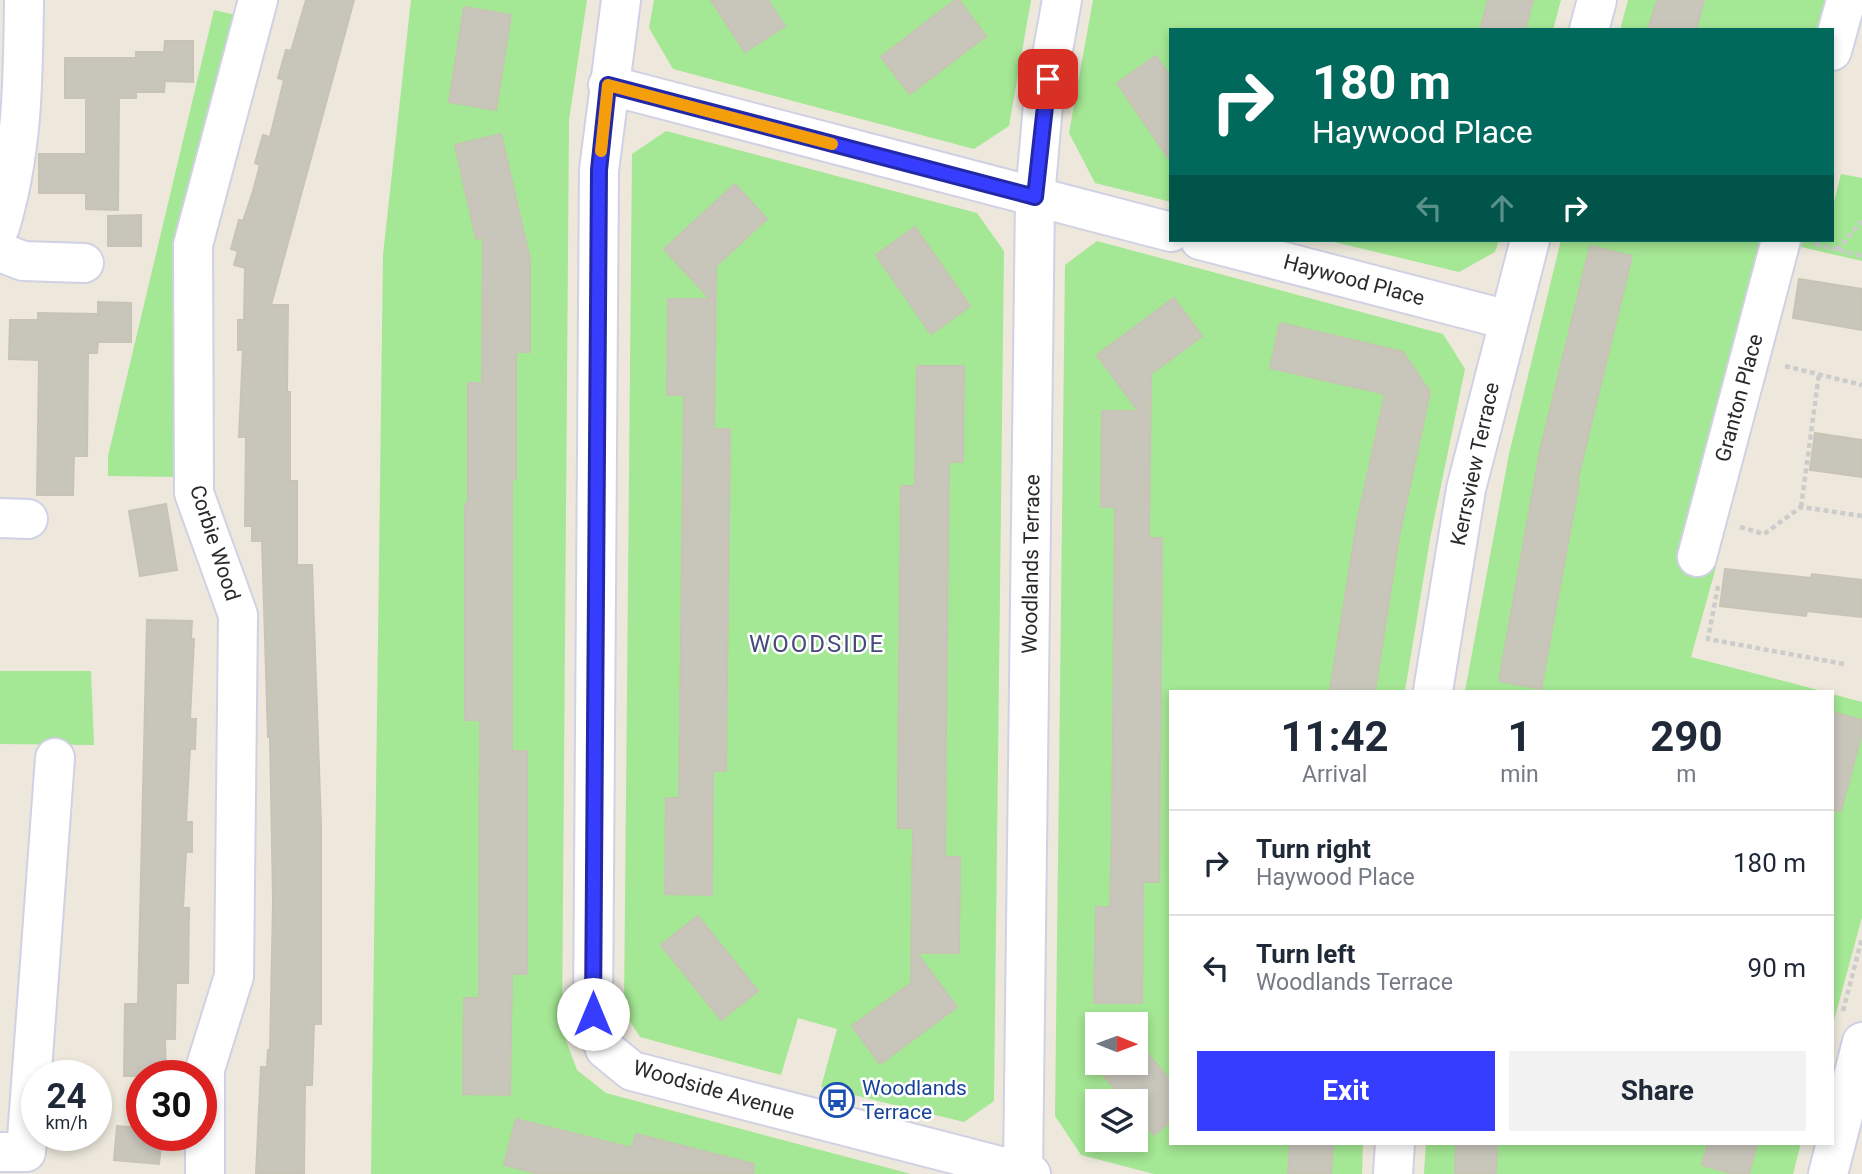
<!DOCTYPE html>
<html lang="en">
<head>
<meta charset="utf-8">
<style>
	:root { --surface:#fff; --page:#f2f2f3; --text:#1f2937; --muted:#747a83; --line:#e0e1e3; --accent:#363dff }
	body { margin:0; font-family:Roboto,sans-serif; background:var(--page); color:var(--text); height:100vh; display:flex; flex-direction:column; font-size:26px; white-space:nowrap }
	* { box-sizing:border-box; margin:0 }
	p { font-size:23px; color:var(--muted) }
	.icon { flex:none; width:38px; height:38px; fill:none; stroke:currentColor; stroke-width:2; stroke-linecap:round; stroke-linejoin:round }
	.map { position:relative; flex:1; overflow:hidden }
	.drawer { position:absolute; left:1169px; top:690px; width:665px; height:455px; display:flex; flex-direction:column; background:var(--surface); border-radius:0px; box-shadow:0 4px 10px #0003 }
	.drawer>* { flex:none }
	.banner { position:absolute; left:1169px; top:28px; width:665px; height:214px; border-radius:0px; box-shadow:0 4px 10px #0003; background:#00695c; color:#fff; overflow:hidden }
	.needle { width:46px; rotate:91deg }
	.controls { position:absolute; left:1085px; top:1012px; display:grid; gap:14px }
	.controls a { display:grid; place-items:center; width:63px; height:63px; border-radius:0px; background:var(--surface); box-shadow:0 4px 10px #0003; font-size:35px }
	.speed { position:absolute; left:21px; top:1060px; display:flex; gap:14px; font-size:35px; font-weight:700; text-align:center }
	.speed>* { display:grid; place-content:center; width:91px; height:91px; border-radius:50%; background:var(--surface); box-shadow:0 4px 10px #0003; line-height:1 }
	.speed small { font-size:18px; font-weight:400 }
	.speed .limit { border:10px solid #d22; background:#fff; color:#111 }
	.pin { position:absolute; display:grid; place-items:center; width:60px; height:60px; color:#fff; margin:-30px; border-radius:14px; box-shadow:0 4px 10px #0006 }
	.me { position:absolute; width:77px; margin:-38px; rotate:0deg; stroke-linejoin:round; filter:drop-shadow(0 0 5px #0008) }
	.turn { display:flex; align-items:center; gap:24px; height:147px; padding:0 28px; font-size:32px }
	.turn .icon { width:91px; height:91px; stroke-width:2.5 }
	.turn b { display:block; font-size:49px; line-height:60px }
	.lanes { display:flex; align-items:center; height:66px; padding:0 28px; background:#0003; justify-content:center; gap:35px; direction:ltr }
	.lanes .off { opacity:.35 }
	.eta { display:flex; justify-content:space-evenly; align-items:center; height:119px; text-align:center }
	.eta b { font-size:42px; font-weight:700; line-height:49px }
	.button { display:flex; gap:14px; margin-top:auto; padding:14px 28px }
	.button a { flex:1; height:80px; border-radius:0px; background:var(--accent); color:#fff; font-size:28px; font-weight:700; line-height:80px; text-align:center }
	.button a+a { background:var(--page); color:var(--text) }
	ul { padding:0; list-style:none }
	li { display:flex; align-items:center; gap:21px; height:105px; padding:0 28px; border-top:2px solid var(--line) }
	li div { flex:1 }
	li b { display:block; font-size:26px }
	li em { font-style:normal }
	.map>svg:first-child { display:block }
	.green { fill:#a4e794; fill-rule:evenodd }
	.building { fill:#c8c5bb; stroke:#c8c4b5; stroke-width:2 }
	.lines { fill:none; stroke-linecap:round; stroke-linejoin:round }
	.minor-casing { stroke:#d0d1e4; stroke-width:42 }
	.path { stroke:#ccc; stroke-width:4.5; stroke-dasharray:5 3.5; stroke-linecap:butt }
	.minor { stroke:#fff; stroke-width:38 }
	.route-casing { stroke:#2328a6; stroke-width:18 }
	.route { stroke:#363dff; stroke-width:12 }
	.slow { stroke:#f59e0b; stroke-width:12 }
	.labels { text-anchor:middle; stroke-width:5; stroke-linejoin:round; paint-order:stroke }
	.street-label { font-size:21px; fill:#2a2a2a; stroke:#fff }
	.transit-label { font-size:21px; fill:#164399; stroke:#fff; text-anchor:start }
	.quarter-label { font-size:24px; letter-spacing:2px; fill:#48497d; stroke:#fff }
</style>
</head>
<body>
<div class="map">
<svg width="1862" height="1174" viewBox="0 0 1862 1174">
	<rect width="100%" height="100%" fill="#ede8db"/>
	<g class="green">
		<polygon points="411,0 587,0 569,120 562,1030 577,1070 606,1093 911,1174 371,1174 383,255"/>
		<polygon points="654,0 1031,0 1009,126 974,149 673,69 649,28"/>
		<polygon points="1093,0 1561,0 1553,30 1171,30 1171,202 1095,183 1069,133"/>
		<polygon points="1628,0 1825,0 1818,30 1620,30"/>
		<polygon points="214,10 240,16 177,477 108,476 108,456"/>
		<polygon points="666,131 977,213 1004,251 994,1101 964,1122 821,1087 837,1029 798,1018 781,1075 640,1037 624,1012 632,154"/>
		<polygon points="1841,174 1862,178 1862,261 1801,247 1803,240 1832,240 1832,210"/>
		<polygon points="1326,240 1499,240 1495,252 1459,272"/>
		<polygon points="1561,240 1763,240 1680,557 1716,567 1691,657 1822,691 1465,691 1509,454"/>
		<path d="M1097,241L1443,334L1465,369L1430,539L1405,691H1171V1143H1363L1362,1174H1154L1081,1155L1055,1116L1065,265ZM1097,1024H1136V1062H1097ZM1097,1101H1136V1139H1097Z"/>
		<polygon points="0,671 91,671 94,745 0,744"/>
		<polygon points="1832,694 1862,702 1862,917 1832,1028"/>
		<polygon points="1426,1143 1801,1143 1793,1174 1424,1174"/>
	</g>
	<g class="building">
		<polygon points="306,0 354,0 271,305 288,305 287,392 290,392 290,481 297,481 297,565 312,565 321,826 321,1024 314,1024 312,1085 305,1085 304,1174 256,1174 261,1067 267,1067 268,1050 270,1050 273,902 270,737 268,737 262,541 252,541 252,526 245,526 246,437 239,437 243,350 238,350 238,320 244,320 245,268 234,265 238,251 231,249 239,220 243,221 253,191 260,165 255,163 263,135 270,137 284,80 278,78 286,50 291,51"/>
		<polygon points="711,0 768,0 785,26 745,52"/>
		<polygon points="955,0 959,0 986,36 910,94 881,57"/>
		<polygon points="1488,0 1533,0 1525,30 1480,30"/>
		<polygon points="1657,0 1704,0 1696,30 1648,30"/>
		<polygon points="464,7 511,15 496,110 449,102"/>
		<polygon points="165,41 193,41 193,82 165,81 164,92 136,92 136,98 119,98 118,210 86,209 86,193 39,193 39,154 86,154 86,98 65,98 65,58 136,58 136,52 164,52"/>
		<polygon points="1156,56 1171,77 1171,162 1117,83"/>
		<polygon points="501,134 530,259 530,352 516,352 516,479 512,479 512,751 527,751 527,974 512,974 510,1095 463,1094 464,998 479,998 480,720 465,720 465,504 468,504 468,383 482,383 483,237 476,239 455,145"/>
		<polygon points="735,184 767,219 716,266 714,429 730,429 726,771 713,771 712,895 665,894 666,798 679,798 684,395 667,395 668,299 710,299 664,249"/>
		<polygon points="141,215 141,246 108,246 108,216"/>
		<polygon points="915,227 970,306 931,334 876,255"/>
		<polygon points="1590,246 1632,256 1577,482 1579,483 1541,689 1499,681 1540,451"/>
		<polygon points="1799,279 1862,289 1862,330 1793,318"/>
		<polygon points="1174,298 1202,336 1151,374 1149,538 1162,538 1159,882 1143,882 1142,1003 1094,1003 1096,907 1110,907 1112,834 1115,507 1101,507 1102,411 1138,411 1097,355"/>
		<polygon points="98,302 131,303 131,342 98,342 97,353 88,353 87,456 74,456 73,495 37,495 39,360 9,359 10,320 38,320 38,313 98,314"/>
		<polygon points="1280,323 1403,352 1430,392 1399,537 1375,691 1330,691 1357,522 1385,394 1270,368"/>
		<polygon points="917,366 964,366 963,462 949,462 946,732 945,857 960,857 959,953 917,953 957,1007 880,1064 852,1026 911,983 913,828 898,828 898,780 901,486 915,486"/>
		<polygon points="1815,433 1862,440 1862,477 1810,470"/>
		<polygon points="166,504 177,570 140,576 129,511"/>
		<polygon points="1725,569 1811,578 1812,574 1862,580 1862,617 1807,611 1806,616 1720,606"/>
		<polygon points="147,620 192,621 191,639 194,639 190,719 196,719 195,749 190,749 186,822 192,822 192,852 186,852 183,908 189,908 188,983 176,983 175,1039 165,1039 166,1076 124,1076 125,1004 138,1004"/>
		<polygon points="1832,712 1862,720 1862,733 1841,811 1832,810"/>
		<polygon points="698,916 758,991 721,1020 661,945"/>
		<polygon points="1136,1040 1171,1081 1171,1121 1154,1135 1136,1114 1136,1101 1125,1101 1092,1062 1097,1058 1097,1062 1136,1062"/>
		<polygon points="516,1119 632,1148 636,1134 754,1164 753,1174 540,1174 504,1165"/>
		<polygon points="117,1126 142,1128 142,1136 162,1136 159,1164 114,1160"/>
		<polygon points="1290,1143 1333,1143 1331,1174 1288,1174"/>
		<polygon points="1456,1143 1497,1143 1496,1174 1455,1174"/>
		<polygon points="1708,1143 1757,1143 1749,1174 1734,1174 1702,1165"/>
	</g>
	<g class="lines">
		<g class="minor-casing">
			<g id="minor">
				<polyline points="621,0 599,170 593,1014 605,1049 632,1071 1031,1174"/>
				<polyline points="1589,30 1597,0"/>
				<polyline points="1832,51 1846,0"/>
				<polyline points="608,85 1171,232"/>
				<path d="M0,227C23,151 23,78 24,0"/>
				<polyline points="1200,240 1508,320"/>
				<polyline points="0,252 23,261 84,263"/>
				<polyline points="0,518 28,519"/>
				<polyline points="1697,557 1781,240"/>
				<polyline points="1433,691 1466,489 1530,240"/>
				<polyline points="0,1152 26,1152 55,758"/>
				<polyline points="1023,1172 1035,197 1043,105 1062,0"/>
				<polyline points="205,1174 205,1069 234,976 238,615 194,493 193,245 258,0"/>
				<polyline points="1393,1174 1395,1143"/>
				<polyline points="1828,1174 1862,1042"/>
			</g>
		</g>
		<g class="path">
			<polyline points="1815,244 1862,256"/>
			<polyline points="1837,250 1862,221"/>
			<polyline points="1785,366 1862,385"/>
			<polyline points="1801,507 1819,374"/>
			<polyline points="1740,527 1764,534 1801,507 1862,516"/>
			<polyline points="1718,586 1708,639 1844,664"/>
			<polyline points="1843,1011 1862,938"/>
		</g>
		<use href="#minor" class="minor"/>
	</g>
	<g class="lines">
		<g class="route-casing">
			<polyline id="route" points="593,1014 599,170 608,85 1035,197 1048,79"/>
		</g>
		<use href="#route" class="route"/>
		<polyline class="slow" points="601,151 608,85 832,144"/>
	</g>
	<defs>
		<g id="bus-ring" transform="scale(1.75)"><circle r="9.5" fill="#fff" stroke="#1a4fb4" stroke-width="1.5"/><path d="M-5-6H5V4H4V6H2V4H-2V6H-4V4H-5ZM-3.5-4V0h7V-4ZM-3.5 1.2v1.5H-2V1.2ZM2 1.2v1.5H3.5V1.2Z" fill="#1a4fb4"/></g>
	</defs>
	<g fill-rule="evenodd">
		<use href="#bus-ring" x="837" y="1100"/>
	</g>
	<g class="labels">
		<g class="street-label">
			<text transform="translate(1354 280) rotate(15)" y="7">Haywood Place</text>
			<text transform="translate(1739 398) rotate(-75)" y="7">Granton Place</text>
			<text transform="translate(1475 464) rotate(-78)" y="7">Kerrsview Terrace</text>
			<text transform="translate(215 543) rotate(72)" y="7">Corbie Wood</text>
			<text transform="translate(1031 564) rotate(-89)" y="7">Woodlands Terrace</text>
			<text transform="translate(714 1090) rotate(16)" y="7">Woodside Avenue</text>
		</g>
		<g class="transit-label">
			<text x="862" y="1095">Woodlands<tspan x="862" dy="24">Terrace</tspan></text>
		</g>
		<g class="quarter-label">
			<text x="817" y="652">WOODSIDE</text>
		</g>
	</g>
</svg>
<div class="controls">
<a><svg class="needle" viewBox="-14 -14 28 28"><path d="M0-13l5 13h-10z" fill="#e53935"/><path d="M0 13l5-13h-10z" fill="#747a83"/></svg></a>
<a><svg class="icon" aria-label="layers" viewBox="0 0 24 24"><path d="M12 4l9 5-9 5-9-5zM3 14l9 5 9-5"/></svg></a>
</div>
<div class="speed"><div>24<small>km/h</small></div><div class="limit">30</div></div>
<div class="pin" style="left:1048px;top:79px;background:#d93025"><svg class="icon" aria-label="arrive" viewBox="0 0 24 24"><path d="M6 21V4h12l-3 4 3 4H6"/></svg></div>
<svg class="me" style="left:593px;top:1014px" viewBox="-20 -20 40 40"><circle r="19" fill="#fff"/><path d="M0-13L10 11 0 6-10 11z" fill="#363dff"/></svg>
<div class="banner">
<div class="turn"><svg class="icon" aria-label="right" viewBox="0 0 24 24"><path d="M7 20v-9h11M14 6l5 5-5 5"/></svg><div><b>180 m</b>Haywood Place</div></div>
<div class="lanes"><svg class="icon off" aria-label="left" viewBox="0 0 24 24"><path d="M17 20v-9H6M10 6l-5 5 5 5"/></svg><svg class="icon off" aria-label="ahead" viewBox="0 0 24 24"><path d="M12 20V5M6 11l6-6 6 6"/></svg><svg class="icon" aria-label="right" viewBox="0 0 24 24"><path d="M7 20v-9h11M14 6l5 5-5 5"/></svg></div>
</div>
<section class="drawer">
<div class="eta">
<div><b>11:42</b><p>Arrival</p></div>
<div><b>1</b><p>min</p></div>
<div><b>290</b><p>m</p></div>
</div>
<ul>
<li><svg class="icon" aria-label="right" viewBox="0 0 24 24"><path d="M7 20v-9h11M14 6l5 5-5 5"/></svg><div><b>Turn right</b><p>Haywood Place</p></div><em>180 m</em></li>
<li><svg class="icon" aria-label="left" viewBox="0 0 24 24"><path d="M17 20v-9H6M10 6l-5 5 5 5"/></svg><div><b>Turn left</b><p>Woodlands Terrace</p></div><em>90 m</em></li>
</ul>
<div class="button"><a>Exit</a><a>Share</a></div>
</section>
</div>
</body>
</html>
